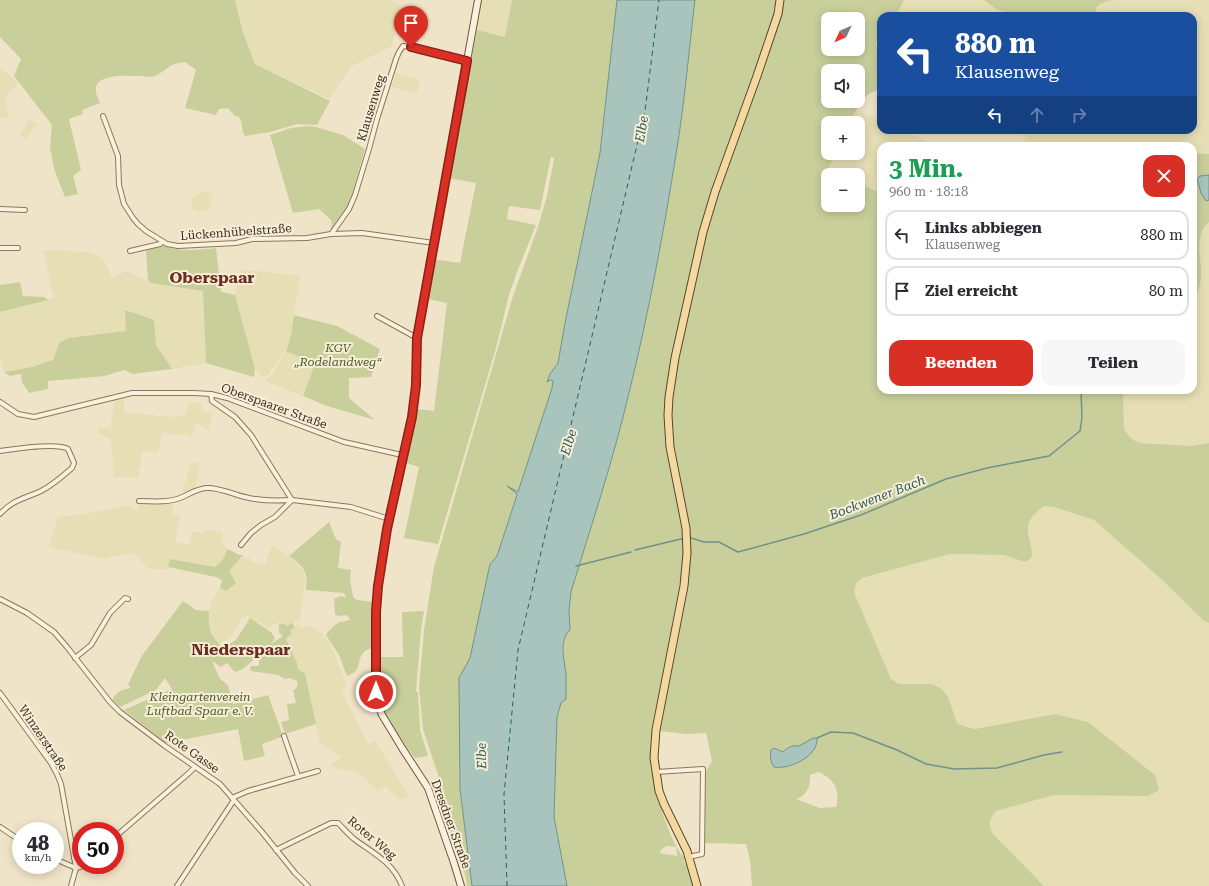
<!DOCTYPE html>
<html lang="de">
<head>
<meta charset="utf-8">
<style>
	:root { --surface:#fff; --page:#f7f7f7; --text:#2b2b33; --muted:#7c7c81; --line:#e1e1e2; --accent:#d93025 }
	body { margin:0; font-family:"Roboto Serif",serif; background:var(--page); color:var(--text); height:100vh; display:flex; flex-direction:column; font-size:15px; white-space:nowrap }
	* { box-sizing:border-box; margin:0 }
	p { font-size:13px; color:var(--muted) }
	.icon { flex:none; width:22px; height:22px; fill:none; stroke:currentColor; stroke-width:2; stroke-linecap:round; stroke-linejoin:round }
	.map { position:relative; flex:1; overflow:hidden }
	.panel { position:absolute; left:877px; top:142px; width:320px; height:252px; display:flex; flex-direction:column; background:var(--surface); border-radius:12px; box-shadow:0 2px 10px #0003 }
	.panel>* { flex:none }
	.guide { position:absolute; left:877px; top:12px; width:320px; height:122px; border-radius:12px; box-shadow:0 2px 10px #0003; background:#1a4fa0; color:#fff; overflow:hidden }
	.needle { width:26px; rotate:226deg }
	.buttons { position:absolute; left:821px; top:12px; display:grid; gap:8px }
	.buttons a { display:grid; place-items:center; width:44px; height:44px; border-radius:8px; background:var(--surface); box-shadow:0 2px 10px #0003; font-size:20px }
	.speed { position:absolute; left:12px; top:822px; display:flex; gap:8px; font-size:20px; font-weight:700; text-align:center }
	.speed>* { display:grid; place-content:center; width:52px; height:52px; border-radius:50%; background:var(--surface); box-shadow:0 2px 10px #0003; line-height:1 }
	.speed small { font-size:10px; font-weight:400 }
	.speed .limit { border:6px solid #d22; background:#fff; color:#111 }
	.pin { position:absolute; display:grid; place-items:center; width:34px; height:34px; color:#fff; margin:-41px -17px; border-radius:50% 50% 50% 0; rotate:-45deg; box-shadow:0 0 4px #0007 }
	.pin .icon { rotate:45deg }
	.me { position:absolute; width:44px; margin:-22px; rotate:0deg; stroke-linejoin:round; filter:drop-shadow(0 0 3px #0008) }
	.turn { display:flex; align-items:center; gap:14px; height:84px; padding:0 12px; font-size:18px }
	.turn .icon { width:52px; height:52px; stroke-width:2.5 }
	.turn b { display:block; font-size:28px; line-height:34px }
	.lanes { display:flex; align-items:center; height:38px; padding:0 12px; background:#0003; justify-content:center; gap:20px; direction:ltr }
	.lanes .off { opacity:.35 }
	.round { display:grid; place-items:center; flex:none; width:42px; height:42px; border-radius:12px; background:var(--page) }
	.summary { display:flex; align-items:center; justify-content:space-between; height:68px; padding:0 12px }
	h1 { font-size:24px; font-weight:700; line-height:30px; color:#1e9e55 }
	.primary-button { display:flex; gap:8px; margin-top:auto; padding:8px 12px }
	.primary-button a { flex:1; height:46px; border-radius:12px; background:var(--accent); color:#fff; font-size:16px; font-weight:700; line-height:46px; text-align:center }
	.primary-button a+a { background:var(--page); color:var(--text) }
	ul { padding:0; list-style:none }
	li { display:flex; align-items:center; gap:12px; height:50px; margin:0 8px 6px; padding:0 4px; border:2px solid var(--line); border-radius:12px }
	li div { flex:1 }
	li b { display:block; font-size:15px }
	li em { font-style:normal }
	.map>svg:first-child { display:block }
	.farmland { fill:#e6deb5 }
	.green { fill:#c9cf9b; fill-rule:evenodd }
	.water { fill:#a9c4bc; stroke:#6f938a }
	.lines { fill:none; stroke-linecap:round; stroke-linejoin:round }
	.stream { stroke:#6f938a; stroke-width:1.5 }
	.ferry { stroke:#2f5d5a; stroke-width:1; stroke-dasharray:5 4; stroke-linecap:butt }
	.street-casing { stroke:#8d765c; stroke-width:6 }
	.secondary-casing { stroke:#6f573f; stroke-width:8 }
	.primary-casing { stroke:#5b4430; stroke-width:9 }
	.street { stroke:#faf1dc; stroke-width:4 }
	.secondary { stroke:#faf1dc; stroke-width:6 }
	.primary { stroke:#f3d9a0; stroke-width:7 }
	.route-casing { stroke:#8d1f18; stroke-width:10 }
	.route { stroke:#d93025; stroke-width:7 }
	.labels { text-anchor:middle; stroke-width:4; stroke-linejoin:round; paint-order:stroke }
	.street-label { font-size:12px; fill:#3d2e20; stroke:#f7eed8 }
	.park-label { font-size:12px; font-style:italic; fill:#4d5a26; stroke:#f7eed8 }
	.water-label { font-size:13px; font-style:italic; fill:#2f5d5a; stroke:#f7eed8 }
	.district-label { font-size:16px; font-weight:bold; fill:#6b2e1e; stroke:#f7eed8 }
</style>
</head>
<body>
<div class="map">
<svg width="1209" height="886" viewBox="0 0 1209 886">
	<rect width="100%" height="100%" fill="#f0e4c8"/>
	<g class="farmland">
		<polygon points="235,0 391,0 401,5 392,46 352,66 329,99 255,64 243,33"/>
		<polygon points="481,0 512,0 506,37 477,30"/>
		<polygon points="904,0 984,0 996,9 1015,16 894,16 899,10"/>
		<polygon points="1114,0 1209,0 1209,154 1193,153 1193,146 1022,146 1026,137 1005,130 1193,130 1193,16 1097,16 1096,8 1100,5 1105,1"/>
		<polygon points="0,68 19,83 6,95 8,117 6,119 0,117"/>
		<polygon points="396,73 420,80 417,94 392,87"/>
		<polygon points="857,110 881,120 881,130 903,130 939,146 881,146 881,193 858,183 858,175 840,175 828,169 835,153 858,153 858,123 850,123"/>
		<polygon points="29,120 37,123 27,139 19,136"/>
		<polygon points="203,191 212,194 211,203 207,211 194,211 191,198"/>
		<polygon points="1209,222 1209,443 1191,446 1141,443 1133,440 1127,434 1124,428 1123,390 1193,390 1193,303 1201,274 1199,246 1201,234 1203,229"/>
		<polygon points="43,250 87,252 103,258 112,278 126,271 151,283 203,291 206,363 172,369 156,345 154,320 125,311 127,331 68,338 59,343 53,360 32,367 4,372 0,354 0,312 54,298"/>
		<polygon points="241,270 268,272 300,276 291,335 284,353 266,377 263,377 255,369 235,295"/>
		<polygon points="286,351 315,364 303,396 265,381 274,372"/>
		<polygon points="124,397 124,412 170,417 186,415 188,402 202,404 202,411 213,414 208,430 196,423 192,437 180,433 178,435 162,432 158,452 142,451 138,477 114,477 111,439 98,433 99,428 111,427 114,399"/>
		<polygon points="192,462 200,464 195,489 187,493 182,491"/>
		<polygon points="144,503 170,503 173,504 172,515 180,515 175,542 190,545 192,531 204,533 205,530 223,532 221,542 228,549 223,559 215,567 170,559 168,570 147,568 134,553 109,557 105,559 49,547 58,517 86,514 128,505 132,508 137,509 139,504"/>
		<polygon points="1044,506 1054,507 1094,520 1161,579 1204,621 1209,623 1209,886 1044,886 993,834 989,826 990,819 996,811 1054,795 1148,796 1155,775 1088,722 1055,714 975,729 963,726 957,723 948,697 919,683 907,685 899,684 891,679 855,595 854,587 855,583 862,578 950,554 1004,555 1025,562 1032,552 1027,530 1030,518"/>
		<polygon points="272,546 289,556 304,571 305,580 300,619 286,626 285,624 275,623 270,629 247,616 241,618 231,637 219,644 211,634 208,626 209,611 212,601 220,588 226,591 229,571 243,555 245,559 249,557 251,561 265,565"/>
		<polygon points="300,624 301,628 311,626 324,635 331,646 347,686 342,691 368,744 375,741 409,796 399,800 385,786 378,791 363,776 355,772 346,771 331,766 341,757 320,743 305,674 298,669 297,663 286,638 291,633 290,631"/>
	</g>
	<g class="green">
		<path d="M0,0H235L243,33L255,64L330,101L317,125L297,124L270,132L245,136C241,131 243,123 239,117L235,116L228,108L219,109L216,115L185,108L196,70L185,62C181,63 176,63 172,65C162,71 156,80 142,76C130,76 94,72 96,91C96,95 99,100 100,103L82,110L83,114L69,119L81,170L73,176L78,194L65,197L55,172L50,148L52,125L14,76L21,59L0,37Z"/>
		<polygon points="512,0 617,0 600,153 565,323 558,363 550,380 553,381 552,388 518,492 514,491 517,495 497,556 490,564 470,658 459,678 460,789 472,886 467,886 466,878 444,815 439,778 423,729 419,687 424,630 434,567 513,296 539,224 547,196 554,158 551,157 540,210 509,206 507,219 536,225 517,272 509,295 496,348 438,544 404,538 419,467 406,463 417,409 434,411 447,303 424,298 431,259 460,263 476,183 448,178 477,30 505,37"/>
		<path d="M695,0H904L899,10L894,16H881V33L878,37L876,45L881,48V90C864,90 856,111 850,123H828V153H835L828,169L840,175H828V205H858V183L881,193V390H1123L1124,428L1127,434L1133,440L1141,443L1191,446L1209,443V623L1204,621L1161,579L1094,520L1054,507L1044,506C1029,518 1025,522 1030,542C1031,548 1033,552 1031,558L1025,562L1004,555L950,554L862,578C855,584 854,586 855,595L891,679L899,684H932L942,689L948,697L957,723L963,726L975,729L1055,714L1088,722L1155,775L1159,790L1148,796L1054,795L996,811C989,820 988,824 993,834L1044,886H752L750,860L746,844L705,843V773L712,761L706,733L687,734L658,731L653,730C652,740 650,750 650,760C652,781 670,846 685,858L684,862L688,865L693,886H567L554,817L557,717L561,703L566,673L563,661L564,642L569,610L571,592C591,526 613,461 629,393C649,312 664,230 677,148C685,99 689,49 695,0ZM828,19H858V49H828ZM828,71H858V101H828ZM807,742L798,763L779,768L774,767L777,749L783,752C788,746 792,745 799,746ZM819,772C834,779 841,791 836,807L820,808L796,799C807,796 811,785 810,775ZM666,846L676,847L677,853V856L660,853L661,850Z"/>
		<path d="M984,0H1114C1107,1 1102,2 1096,8L1097,16H1015L996,9Z"/>
		<polygon points="308,126 316,127 343,135 365,149 352,195 346,211 332,231 330,229 332,225 331,220 319,209 293,213 270,135 291,128"/>
		<path d="M1193,153L1209,154V175L1200,176L1197,179L1201,193L1206,201L1209,200V222C1193,235 1202,258 1201,276C1200,285 1198,295 1193,303Z"/>
		<path d="M162,245C178,252 199,250 216,248L221,292L235,295L255,369L254,377L206,363L203,291L151,283L148,281L146,251L148,248Z"/>
		<polygon points="20,282 23,296 44,297 48,300 0,312 0,285"/>
		<polygon points="125,310 154,320 156,345 172,369 133,374 124,370 105,376 48,381 48,389 29,393 22,382 21,374 10,376 4,372 32,367 53,360 59,343 68,338 126,331"/>
		<polygon points="294,315 337,326 380,349 371,377 349,378 349,398 375,420 327,406 303,396 315,364 286,351 291,335"/>
		<path d="M329,522L336,539L341,542L338,568L351,570L350,579L353,597L357,600L374,602V646C371,649 366,649 363,653C356,662 363,671 347,676L339,655L326,635C328,631 336,623 340,622C344,621 347,621 350,620L347,615L338,616L335,614L334,599L340,596L346,597L344,593L306,590C308,571 304,567 289,556Z"/>
		<polygon points="228,549 239,555 243,555 229,571 236,583 226,591 220,588 222,580 216,577 168,567 170,559 215,567 223,559"/>
		<path d="M183,601L196,610L209,611C208,631 210,633 222,648L236,640L250,618L271,632L275,638L271,644L283,636L279,633V624H285L286,626L293,623L295,627L290,631L292,633L286,639L297,663L298,669L305,674L316,724L285,734L281,722L289,720L287,704L296,703L293,690C298,688 298,685 297,681L290,678L285,679L278,675L251,671L250,669L251,666H259V657C248,662 247,669 235,672L227,663L221,667L212,661L220,679L228,685L233,704L268,695L282,733L281,737L262,744L265,756L244,761L238,729L166,743L124,710L172,689L165,678L156,690L120,707L112,700C117,692 121,689 131,688L128,685L141,657Z"/>
		<path d="M424,611L421,630L416,691L418,692L420,730L428,756L415,758C403,743 387,722 382,703C379,688 381,672 381,657H403L402,612Z"/>
	</g>
	<g class="water">
		<path d="M617,0H695C689,49 685,99 677,148C664,230 649,312 629,393C613,461 591,526 571,592L569,610L570,630C559,640 564,660 566,673C566,682 566,691 566,699L561,703L557,717L554,817L567,886H472L460,789L459,678L470,658L490,564L497,556L517,495L516,493L507,486L518,492L552,388L553,381L550,380L547,382L550,374L558,363L565,323L600,153Z"/>
		<polygon points="1209,175 1209,200 1206,201 1201,193 1197,179 1200,176"/>
		<path d="M813,738H817C819,756 789,770 774,767C770,761 770,757 771,750L774,748L783,752C788,747 792,745 799,746Z"/>
	</g>
	<g class="lines">
		<g class="stream">
			<polyline points="1193,197 1194,196"/>
			<polyline points="688,537 704,542 719,542 738,552 804,534 861,515 946,479 987,468 1049,456 1080,431 1082,418 1081,390"/>
			<polyline points="635,550 685,538"/>
			<polyline points="576,566 631,552"/>
			<polyline points="817,738 831,732 853,733 897,750 926,764 954,769 997,768 1044,755 1062,752"/>
		</g>
		<polyline class="ferry" points="507,886 504,794 518,650 645,111 659,0"/>
		<g class="street-casing">
			<g id="street">
				<polyline points="103,116 118,156 119,185 124,204 133,218 138,224 146,231 167,244 178,246 236,243 252,239 307,238 331,234 362,233 434,243"/>
				<polyline points="0,209 25,210"/>
				<polyline points="332,233 349,209 355,195 369,149 377,119 396,59 399,52 403,46 411,47 467,61"/>
				<polyline points="0,248 18,248"/>
				<polyline points="130,251 160,244 162,242"/>
				<polyline points="377,316 417,338"/>
				<polyline points="211,394 212,401 235,417 251,435 292,500 351,507 389,519"/>
				<polyline points="0,402 18,414 34,417 132,393 194,393 211,394 227,398 344,442 402,455"/>
				<path d="M0,451C14,449 57,442 68,449L74,463L72,468C63,476 53,485 41,491C24,499 14,499 0,514"/>
				<path d="M139,501C152,501 165,503 177,499C187,496 195,489 206,488C218,487 233,494 245,497C260,501 276,501 292,500"/>
				<polyline points="241,545 251,533 261,525 275,517 292,500"/>
				<polyline points="0,599 27,613 54,632 67,647 110,702 120,712 165,746 220,784 262,832 295,873 308,886"/>
				<polyline points="75,658 91,645 110,613 125,598 128,599"/>
				<polyline points="0,693 51,763 57,774 61,784 76,868"/>
				<polyline points="284,736 298,776"/>
				<polyline points="656,772 703,769 702,854 689,857"/>
				<polyline points="232,798 248,791 318,771"/>
				<polyline points="0,827 21,841"/>
				<polyline points="115,837 189,773 195,767"/>
				<path d="M276,850L331,823H338C344,829 348,834 354,839C373,853 393,862 402,886"/>
				<polyline points="74,858 81,860"/>
				<polyline points="55,859 76,868"/>
				<polyline points="76,868 80,867 83,865"/>
				<polyline points="71,886 76,868"/>
				<polyline points="177,886 234,800"/>
			</g>
		</g>
		<g class="secondary-casing">
			<polyline id="secondary" points="461,886 454,863 428,788 402,748 382,715 377,702 376,692 376,612 378,586 387,529 412,417 416,385 417,338 478,0"/>
		</g>
		<g class="primary-casing">
			<polyline id="primary" points="697,886 687,851 664,804 659,791 654,758 656,730 684,586 687,553 686,528 670,447 668,415 669,397 675,358 703,232 715,192 757,76 778,14 780,0"/>
		</g>
		<use href="#street" class="street"/>
		<use href="#secondary" class="secondary"/>
		<use href="#primary" class="primary"/>
	</g>
	<g class="lines">
		<g class="route-casing">
			<polyline id="route" points="376,692 376,612 378,586 387,529 412,417 416,385 417,338 467,61 411,47"/>
		</g>
		<use href="#route" class="route"/>
	</g>
	<g class="labels">
		<g class="street-label">
			<text transform="translate(371 108) rotate(-73)" y="4">Klausenweg</text>
			<text transform="translate(236 232) rotate(-4)" y="4">Lückenhübelstraße</text>
			<text transform="translate(274 406) rotate(20)" y="4">Oberspaarer Straße</text>
			<text transform="translate(43 738) rotate(56)" y="4">Winzerstraße</text>
			<text transform="translate(192 752) rotate(35)" y="4">Rote Gasse</text>
			<text transform="translate(451 824) rotate(70)" y="4">Dresdner Straße</text>
			<text transform="translate(372 838) rotate(40)" y="4">Roter Weg</text>
		</g>
		<g class="park-label">
			<text x="338" y="352">KGV<tspan x="338" dy="14">„Rodelandweg“</tspan></text>
			<text x="200" y="701">Kleingartenverein<tspan x="200" dy="14">Luftbad Spaar e. V.</tspan></text>
		</g>
		<g class="water-label">
			<text transform="translate(641 129) rotate(-80)" y="5">Elbe</text>
			<text transform="translate(568 442) rotate(-73)" y="5">Elbe</text>
			<text transform="translate(877 497) rotate(-21)" y="5">Bockwener Bach</text>
			<text transform="translate(481 756) rotate(-91)" y="5">Elbe</text>
		</g>
		<g class="district-label">
			<text x="212" y="283">Oberspaar</text>
			<text x="241" y="655">Niederspaar</text>
		</g>
	</g>
</svg>
<div class="buttons">
<a><svg class="needle" viewBox="-14 -14 28 28"><path d="M0-13l5 13h-10z" fill="#e53935"/><path d="M0 13l5-13h-10z" fill="#7c7c81"/></svg></a>
<a><svg class="icon" aria-label="sound" viewBox="0 0 24 24"><path d="M4 9h4l5-4v14l-5-4H4zM17 9q2 3 0 6"/></svg></a>
<a>+</a>
<a>−</a>
</div>
<div class="speed"><div>48<small>km/h</small></div><div class="limit">50</div></div>
<div class="pin" style="left:411px;top:47px;background:#d93025"><svg class="icon" aria-label="arrive" viewBox="0 0 24 24"><path d="M6 21V4h12l-3 4 3 4H6"/></svg></div>
<svg class="me" style="left:376px;top:692px" viewBox="-20 -20 40 40"><circle r="17" fill="#d93025" stroke="#fff" stroke-width="3"/><path d="M0-11L8 9 0 5-8 9z" fill="#fff"/></svg>
<div class="guide">
<div class="turn"><svg class="icon" aria-label="left" viewBox="0 0 24 24"><path d="M17 20v-9H6M10 6l-5 5 5 5"/></svg><div><b>880 m</b>Klausenweg</div></div>
<div class="lanes"><svg class="icon" aria-label="left" viewBox="0 0 24 24"><path d="M17 20v-9H6M10 6l-5 5 5 5"/></svg><svg class="icon off" aria-label="ahead" viewBox="0 0 24 24"><path d="M12 20V5M6 11l6-6 6 6"/></svg><svg class="icon off" aria-label="right" viewBox="0 0 24 24"><path d="M7 20v-9h11M14 6l5 5-5 5"/></svg></div>
</div>
<section class="panel">
<div class="summary"><div><h1>3 Min.</h1><p>960 m · 18:18</p></div><a class="round" style="background:#d93025;color:#fff"><svg class="icon" aria-label="close" viewBox="0 0 24 24"><path d="M6 6l12 12M18 6L6 18"/></svg></a></div>
<ul>
<li><svg class="icon" aria-label="left" viewBox="0 0 24 24"><path d="M17 20v-9H6M10 6l-5 5 5 5"/></svg><div><b>Links abbiegen</b><p>Klausenweg</p></div><em>880 m</em></li>
<li><svg class="icon" aria-label="arrive" viewBox="0 0 24 24"><path d="M6 21V4h12l-3 4 3 4H6"/></svg><div><b>Ziel erreicht</b></div><em>80 m</em></li>
</ul>
<div class="primary-button"><a>Beenden</a><a>Teilen</a></div>
</section>
</div>
</body>
</html>
